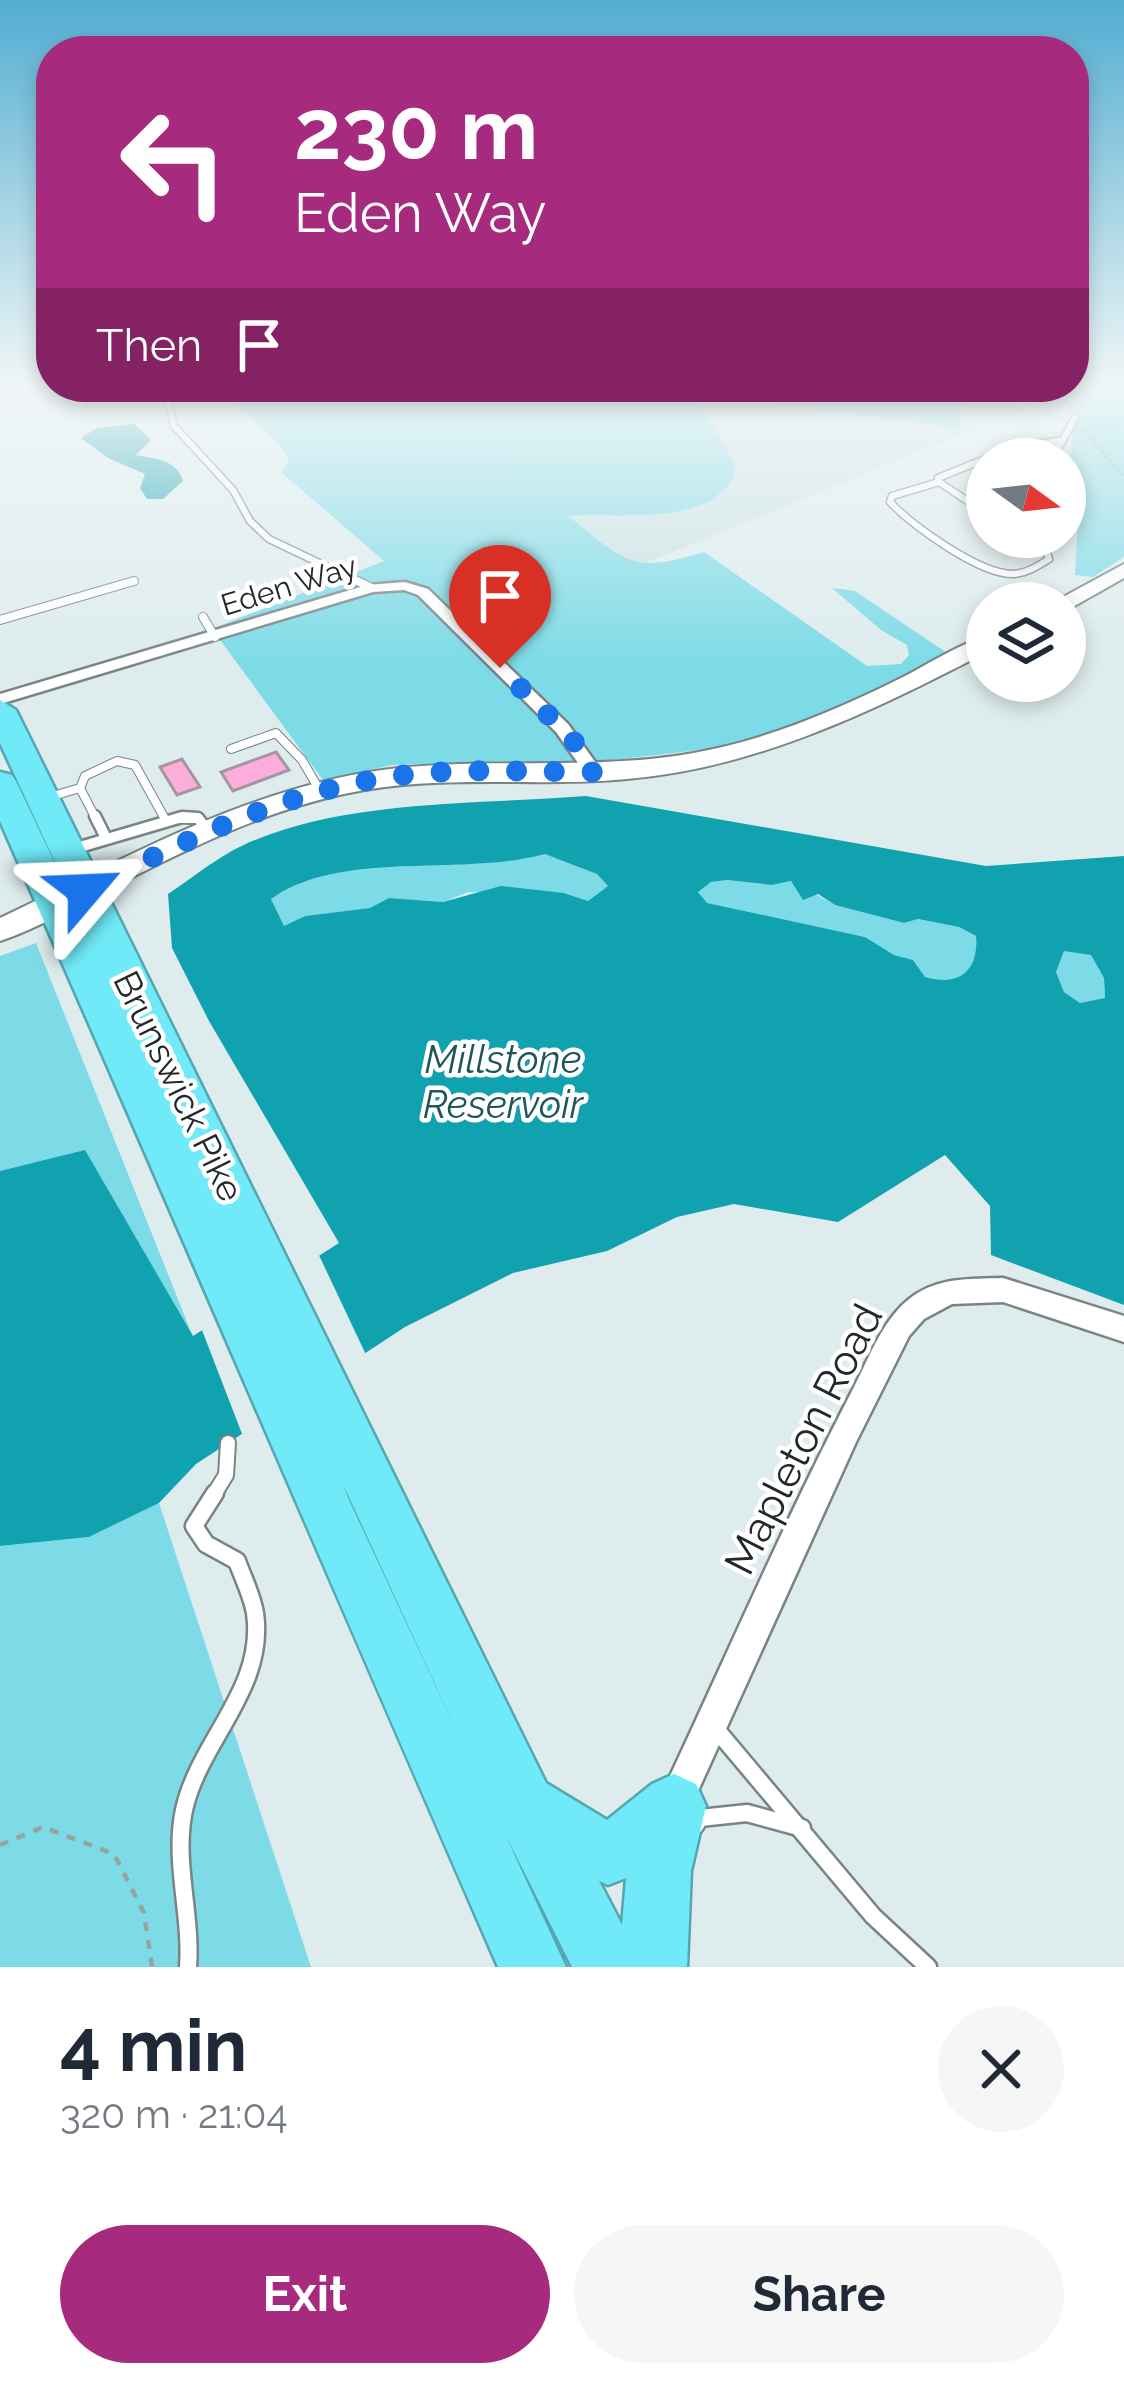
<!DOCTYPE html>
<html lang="en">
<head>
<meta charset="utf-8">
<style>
	:root { --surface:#fff; --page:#f6f6f7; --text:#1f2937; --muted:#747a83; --accent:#a62b7e }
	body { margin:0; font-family:Raleway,sans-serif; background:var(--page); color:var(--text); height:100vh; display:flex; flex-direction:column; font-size:45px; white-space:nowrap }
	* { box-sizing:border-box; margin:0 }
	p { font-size:39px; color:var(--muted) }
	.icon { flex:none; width:66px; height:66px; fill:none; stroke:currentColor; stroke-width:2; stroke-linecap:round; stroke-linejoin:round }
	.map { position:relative; height:1967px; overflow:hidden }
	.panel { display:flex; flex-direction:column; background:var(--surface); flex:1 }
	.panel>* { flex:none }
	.hud { position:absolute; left:36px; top:36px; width:1053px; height:366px; border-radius:48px; box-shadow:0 6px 18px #0003; background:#a62b7e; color:#fff; overflow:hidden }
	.needle { width:78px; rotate:105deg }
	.buttons { position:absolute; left:966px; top:438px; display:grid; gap:24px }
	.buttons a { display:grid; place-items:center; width:120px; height:120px; border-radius:50%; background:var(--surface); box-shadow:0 6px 18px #0003; font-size:60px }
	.pin { position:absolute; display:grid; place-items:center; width:102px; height:102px; color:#fff; margin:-123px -51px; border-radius:50% 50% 50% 0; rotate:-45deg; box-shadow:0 0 12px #0007 }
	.pin .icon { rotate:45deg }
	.me { position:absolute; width:132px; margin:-66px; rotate:64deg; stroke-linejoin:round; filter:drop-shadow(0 0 9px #0008) }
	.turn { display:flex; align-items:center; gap:42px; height:252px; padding:0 60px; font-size:54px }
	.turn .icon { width:156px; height:156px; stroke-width:2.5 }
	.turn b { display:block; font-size:84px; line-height:102px }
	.then { display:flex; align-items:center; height:114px; padding:0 60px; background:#0003; gap:24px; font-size:45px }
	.round { display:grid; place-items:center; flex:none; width:126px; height:126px; border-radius:63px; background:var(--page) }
	.overview { display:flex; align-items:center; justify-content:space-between; height:204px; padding:0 60px }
	h1 { font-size:72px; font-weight:700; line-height:90px }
	.cta { display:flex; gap:24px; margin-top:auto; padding:24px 60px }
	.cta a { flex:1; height:138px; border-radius:72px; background:var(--accent); color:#fff; font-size:48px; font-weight:700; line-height:138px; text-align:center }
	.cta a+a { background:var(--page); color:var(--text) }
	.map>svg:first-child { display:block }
	.built { fill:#cbe2e4 }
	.green { fill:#7cdbe6 }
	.water { fill:#11a2af; fill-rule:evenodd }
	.pier { fill:#deecee }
	.building { fill:#fcaddb; stroke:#a2979d; stroke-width:3 }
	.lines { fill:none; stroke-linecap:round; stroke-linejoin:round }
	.lane-far4-casing { stroke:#788485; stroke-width:9 }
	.lane-far3-casing { stroke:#788485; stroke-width:10 }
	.lane-far2-casing { stroke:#788485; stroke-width:15 }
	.lane-far1-casing { stroke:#788485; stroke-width:18 }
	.lane-casing { stroke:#788485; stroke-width:21 }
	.street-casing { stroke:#788485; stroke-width:5 }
	.secondary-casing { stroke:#788485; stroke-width:4 }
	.highway-casing { stroke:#55a6af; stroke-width:5 }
	.path-far1 { stroke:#97a2a3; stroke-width:3; stroke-dasharray:3 3; stroke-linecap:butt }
	.path { stroke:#97a2a3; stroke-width:4.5; stroke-dasharray:9 9; stroke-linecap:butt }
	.lane-far4 { stroke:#fff; stroke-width:6 }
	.lane-far3 { stroke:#fff; stroke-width:8 }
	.lane-far2 { stroke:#fff; stroke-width:10 }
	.lane-far1 { stroke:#fff; stroke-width:14 }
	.lane { stroke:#fff; stroke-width:16 }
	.street { fill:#fff; fill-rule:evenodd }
	.secondary { fill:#fff; fill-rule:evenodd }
	.highway { fill:#70eaf8; fill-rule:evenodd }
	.route { stroke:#1a73e8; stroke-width:21; stroke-dasharray:0 37.8 }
	.labels { text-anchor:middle; stroke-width:9; stroke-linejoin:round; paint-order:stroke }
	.far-street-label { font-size:30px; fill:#232828; stroke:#fff }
	.street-label { font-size:36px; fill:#232828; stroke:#fff }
	.water-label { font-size:39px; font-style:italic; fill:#20555a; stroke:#fff }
	.near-street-label { font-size:42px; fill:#232828; stroke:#fff }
</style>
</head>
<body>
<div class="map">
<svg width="1124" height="1967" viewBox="0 0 1124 1967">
	<rect width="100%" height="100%" fill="#deecee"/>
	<polygon class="built" points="393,389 1073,389 636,567"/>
	<g class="green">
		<path d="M221,389H692L733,460L736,469C719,529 612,512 568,516C626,561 629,575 704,552L867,666L901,664L909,655L907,645L881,630L832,588L855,591L950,655L810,721L726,747L551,767L522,761L392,765L323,780L212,629L384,561L281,472L289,460L282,448Z"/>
		<polygon points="725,389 967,389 959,427 953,428 727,396"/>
		<polygon points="1080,389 1124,389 1124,557 1093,577 1075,575 1080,488 1069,460"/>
		<path d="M545,853L597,874L608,886L588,901L564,893L468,892L443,902L389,898L371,908L305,916L284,927L271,899C341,849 460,878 545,853Z"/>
		<path d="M727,880L772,885L791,881L835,905L904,923L918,919L959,927L976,936C979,973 961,988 925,977L913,960L894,955L865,937L706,903L698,891L711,882Z"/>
		<polygon points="36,943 193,1337 85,1151 0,1171 0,956"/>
		<polygon points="1064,950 1091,955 1104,978 1105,999 1080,1003 1064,992 1056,972"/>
		<polygon points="159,1503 311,1967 0,1967 0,1546 89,1537"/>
	</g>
	<g class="water">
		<path d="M134,424L151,440L136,455C156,459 176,459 183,481L163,499H147L140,488L145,474L108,458L81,438L97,428Z"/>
		<path d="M586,796L986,866L1124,856V1305L991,1255L990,1206L945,1155L838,1222L734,1204L677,1217L607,1251L513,1273L405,1327L196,1464L159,1503L89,1537L0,1546V1171L85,1150L193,1336L339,1243L209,1021L172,948L168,894C189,880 209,864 230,852C329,798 476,805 586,796ZM545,854L597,874L608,886L588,901L564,893L501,886L443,902L389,898L370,908L305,916L284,926L271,899C341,849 460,877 545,854ZM727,880L772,885L791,881L803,900L818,894L835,905L904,923L918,919L959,927L976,936C979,972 958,987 925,977L913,960L894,955L865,937L707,903L698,892L711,882ZM1064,951L1091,955L1104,978L1105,998L1080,1003L1064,992L1056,972Z"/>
	</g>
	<polygon class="pier" points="317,1251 368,1359 244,1439 200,1325"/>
	<g class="building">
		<polygon points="276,752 289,770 233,791 221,772"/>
		<polygon points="182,759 200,787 177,795 160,767"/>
	</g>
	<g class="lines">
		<g class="lane-far4-casing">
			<g id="lane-far4">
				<polyline points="165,389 174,426 233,490 250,521 269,539 357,581"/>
				<polyline points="1050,459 1063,440"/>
				<polyline points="939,482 987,514"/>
				<path d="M1027,537L1045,547L1049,559C1038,566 1027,573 1014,574C980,575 913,526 890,502L892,496L939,482L938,478L1012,448L1063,440L1075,418"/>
			</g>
		</g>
		<g class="lane-far3-casing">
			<g id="lane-far3">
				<polyline points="351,578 372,588"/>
				<polyline points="203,617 215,637"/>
				<polyline points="0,620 134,581"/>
				<polyline points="231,749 276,733 302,760 320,791"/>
				<polyline points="80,788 96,819"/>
				<polyline points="46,798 80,788 85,776 117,761 135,765 165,819"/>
				<polyline points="174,819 199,819"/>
			</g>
		</g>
		<g class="lane-far2-casing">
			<g id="lane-far2">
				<polyline points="95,816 106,838"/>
				<polyline points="73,849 182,817 198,818 208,831"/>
			</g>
		</g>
		<g class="lane-far1-casing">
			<polyline id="lane-far1" points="213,1496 226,1475 228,1443"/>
		</g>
		<g class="lane-casing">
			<g id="lane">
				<polyline points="715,1728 873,1916 928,1967"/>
				<polyline points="695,1826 700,1818 747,1813 802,1828"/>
				<path d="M188,1967C192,1915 173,1861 184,1810C199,1741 266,1689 255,1613C252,1595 243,1578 237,1561L206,1544L194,1526L215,1493"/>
			</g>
		</g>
		<g class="street-casing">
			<g id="street">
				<polygon points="405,582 428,589 568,724 603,773 600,777 588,777 556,732 418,595 404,590 373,592 0,704 0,694 367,585"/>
				<path d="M1003,1278L1124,1316V1342L1003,1302L952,1304L924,1319L909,1336L856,1442L688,1813L676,1818L664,1813L659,1801L664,1789C726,1657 784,1522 851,1393C867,1363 881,1322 908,1300C935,1277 969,1279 1003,1278Z"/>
			</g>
		</g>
		<g class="secondary-casing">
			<g id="secondary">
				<polygon points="1124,564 1124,578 1071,608 1052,603"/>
				<path d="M987,636V652C873,711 757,768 627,779C533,788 438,773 344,794C261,812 183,851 107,890C73,907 37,929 0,941V918C123,860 245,789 382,770C494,755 607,774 718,748C780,734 840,708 897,680C926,666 956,645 987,636Z"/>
			</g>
		</g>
		<g class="highway-casing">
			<path id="highway" d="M0,700L16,710L546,1783L607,1820L652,1784L674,1774L696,1784L706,1806L691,1871L687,1967H572L504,1832L566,1967H498C331,1585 168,1202 0,821V772L12,775L17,783L97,953L0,743ZM343,1484L464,1747L349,1500ZM626,1878L622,1925L599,1881L608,1885Z"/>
		</g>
		<g class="path-far1">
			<polyline points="1064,389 1071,410"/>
			<polyline points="719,395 722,389"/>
			<polyline points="1082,428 1124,476"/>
		</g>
		<polyline class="path" points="0,1845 43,1827 114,1854 144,1913 152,1967"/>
		<use href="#lane-far4" class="lane-far4"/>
		<use href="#lane-far3" class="lane-far3"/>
		<use href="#lane-far2" class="lane-far2"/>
		<use href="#lane-far1" class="lane-far1"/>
		<use href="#lane" class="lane"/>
		<use href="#street" class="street"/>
		<use href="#secondary" class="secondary"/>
		<use href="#highway" class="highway"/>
	</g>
	<linearGradient id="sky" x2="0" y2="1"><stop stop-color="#52add1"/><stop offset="0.58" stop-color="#f0f6f7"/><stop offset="1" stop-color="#f0f6f7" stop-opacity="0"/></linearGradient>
	<rect width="1124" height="665" fill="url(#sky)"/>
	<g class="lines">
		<path class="route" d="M85,890C184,842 280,793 389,777C458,767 525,772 594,772L571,737L500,668"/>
	</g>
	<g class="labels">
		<g class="far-street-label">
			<text transform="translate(289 586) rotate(-17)" y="10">Eden Way</text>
		</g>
		<g class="street-label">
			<text transform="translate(179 1086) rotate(64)" y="13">Brunswick Pike</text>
		</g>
		<g class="water-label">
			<text x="503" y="1073">Millstone<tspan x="503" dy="45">Reservoir</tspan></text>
		</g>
		<g class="near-street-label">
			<text transform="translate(803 1439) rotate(-63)" y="15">Mapleton Road</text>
		</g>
	</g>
</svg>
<div class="buttons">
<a><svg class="needle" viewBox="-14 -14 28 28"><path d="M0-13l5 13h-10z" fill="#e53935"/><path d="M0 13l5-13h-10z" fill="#747a83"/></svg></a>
<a><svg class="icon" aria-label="layers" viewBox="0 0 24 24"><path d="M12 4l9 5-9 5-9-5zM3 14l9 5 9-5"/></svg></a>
</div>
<div class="pin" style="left:500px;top:668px;background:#d93025"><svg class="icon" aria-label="arrive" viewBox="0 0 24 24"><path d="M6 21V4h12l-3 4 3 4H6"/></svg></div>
<svg class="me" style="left:85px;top:890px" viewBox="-20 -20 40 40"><path d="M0-17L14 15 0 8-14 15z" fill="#1a73e8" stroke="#fff" stroke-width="4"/></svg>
<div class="hud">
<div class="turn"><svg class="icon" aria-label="left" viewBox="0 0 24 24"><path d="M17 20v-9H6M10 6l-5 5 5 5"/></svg><div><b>230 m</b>Eden Way</div></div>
<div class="then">Then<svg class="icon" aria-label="arrive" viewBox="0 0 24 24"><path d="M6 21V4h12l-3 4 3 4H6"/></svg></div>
</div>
</div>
<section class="panel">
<div class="overview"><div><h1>4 min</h1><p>320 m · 21:04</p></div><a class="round"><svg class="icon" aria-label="close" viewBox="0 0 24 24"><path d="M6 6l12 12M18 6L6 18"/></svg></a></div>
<div class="cta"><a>Exit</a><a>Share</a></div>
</section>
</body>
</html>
